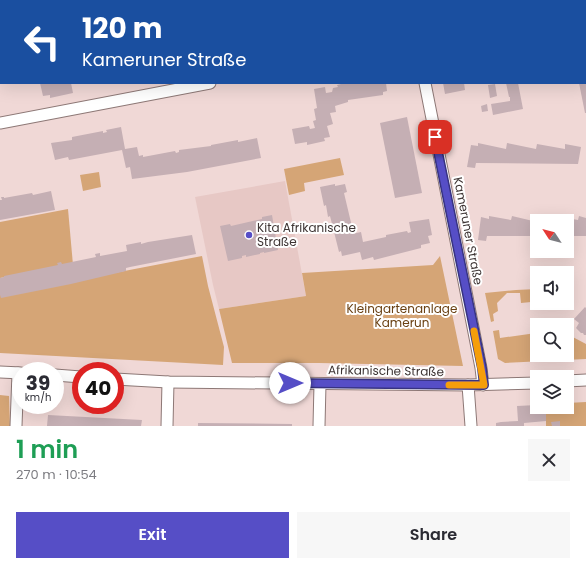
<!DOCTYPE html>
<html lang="en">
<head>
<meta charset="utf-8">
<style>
	:root { --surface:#fff; --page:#f7f7f7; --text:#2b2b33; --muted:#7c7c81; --accent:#564ec6 }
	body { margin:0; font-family:Poppins,sans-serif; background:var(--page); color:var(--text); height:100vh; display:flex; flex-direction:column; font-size:15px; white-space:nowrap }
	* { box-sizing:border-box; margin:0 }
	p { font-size:13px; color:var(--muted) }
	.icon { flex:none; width:22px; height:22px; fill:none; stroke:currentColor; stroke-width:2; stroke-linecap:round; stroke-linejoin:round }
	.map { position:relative; height:426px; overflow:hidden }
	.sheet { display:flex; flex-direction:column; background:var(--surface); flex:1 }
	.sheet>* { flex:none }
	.top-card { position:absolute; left:0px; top:0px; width:586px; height:84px; box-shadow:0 4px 16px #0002; background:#1a4fa0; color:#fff; overflow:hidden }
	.needle { width:26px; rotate:306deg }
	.buttons { position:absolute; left:530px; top:214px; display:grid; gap:8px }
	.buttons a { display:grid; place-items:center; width:44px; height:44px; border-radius:0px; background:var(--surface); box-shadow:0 4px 16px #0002; font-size:20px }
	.speed { position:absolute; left:12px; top:362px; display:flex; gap:8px; font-size:20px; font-weight:700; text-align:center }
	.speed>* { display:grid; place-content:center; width:52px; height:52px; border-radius:50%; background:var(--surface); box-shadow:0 4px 16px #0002; line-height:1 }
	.speed small { font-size:10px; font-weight:400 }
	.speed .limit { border:6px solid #d22; background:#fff; color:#111 }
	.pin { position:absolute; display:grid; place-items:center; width:34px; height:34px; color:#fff; margin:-17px; border-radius:8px; box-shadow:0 2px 6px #0006 }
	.me { position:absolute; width:44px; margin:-22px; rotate:90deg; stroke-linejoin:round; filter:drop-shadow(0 0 3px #0008) }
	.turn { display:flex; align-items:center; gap:14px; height:84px; padding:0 16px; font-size:18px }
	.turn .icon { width:52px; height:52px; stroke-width:2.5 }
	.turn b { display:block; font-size:28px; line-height:34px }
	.round { display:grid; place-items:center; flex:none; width:42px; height:42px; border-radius:0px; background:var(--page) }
	.overview { display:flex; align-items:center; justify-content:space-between; height:68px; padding:0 16px }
	h1 { font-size:24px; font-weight:600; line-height:30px; color:#1e9e55 }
	.button { display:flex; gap:8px; margin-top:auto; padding:8px 16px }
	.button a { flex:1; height:46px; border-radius:0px; background:var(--accent); color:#fff; font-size:16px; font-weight:600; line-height:46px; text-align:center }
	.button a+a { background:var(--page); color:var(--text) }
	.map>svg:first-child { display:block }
	.built { fill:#e7c8c5 }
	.green { fill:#d5a576 }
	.building { fill:#c5afb4 }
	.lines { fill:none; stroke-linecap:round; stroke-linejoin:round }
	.minor-casing { stroke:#8d7876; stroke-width:13 }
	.minor { stroke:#fff; stroke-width:11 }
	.route-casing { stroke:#383381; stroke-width:10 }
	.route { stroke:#564ec6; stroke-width:7 }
	.slow { stroke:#f59e0b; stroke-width:7 }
	.poi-dot { fill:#564ec6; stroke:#fff; stroke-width:1.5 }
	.labels { text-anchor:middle; stroke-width:4; stroke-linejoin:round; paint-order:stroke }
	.poi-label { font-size:12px; fill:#3e3534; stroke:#fff; text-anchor:start }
	.street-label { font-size:12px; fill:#3e3534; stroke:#fff }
	.park-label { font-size:12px; fill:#6a4113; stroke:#fff }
</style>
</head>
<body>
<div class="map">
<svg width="586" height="426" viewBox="0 0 586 426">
	<rect width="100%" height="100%" fill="#f0d8d6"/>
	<polygon class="built" points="285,181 306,296 219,309 213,285 195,197"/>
	<g class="green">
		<polygon points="340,158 344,175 304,183 305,191 289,195 284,169"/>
		<polygon points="99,172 101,187 83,191 80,175"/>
		<polygon points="68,209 73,265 0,278 0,222"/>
		<polygon points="202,256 208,286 224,347 223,365 0,353 0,295"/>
		<polygon points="440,256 463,366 319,363 232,363 219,309 306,296 302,273 433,265"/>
		<polygon points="537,289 537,292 530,293 531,302 521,303 520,293 507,293 497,303 498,311 493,314 494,321 491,322 485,293 516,290"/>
		<polygon points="536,325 537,325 537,355 567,355 567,328 569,335 586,344 586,359 505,363 498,359 493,331 499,330 500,338 536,333"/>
		<polygon points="0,395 9,396 10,426 0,426"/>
		<polygon points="586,402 586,426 546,426 546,407 567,407 567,403"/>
	</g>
	<g class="building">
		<polygon points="40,83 71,83 73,93 50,98 50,95 43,96"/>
		<polygon points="345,83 386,83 387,91 383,92 383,95 348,100 348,102 335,106 336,112 330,113 333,124 327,126 330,137 324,138 325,141 307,145 307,142 295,144 292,129 309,126 310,129 315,128 313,121 316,120 314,109 317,108 314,89 325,87 326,93 332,92 333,88 338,87 337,85"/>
		<polygon points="443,83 464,83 465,90 445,94"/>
		<polygon points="506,83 518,83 523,109 493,115 491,104 510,101 510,97 509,97"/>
		<polygon points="579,83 586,83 586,113 585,113"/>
		<polygon points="495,84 497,96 490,98 488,85"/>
		<polygon points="487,104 488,111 482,112 481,106"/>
		<polygon points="407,117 422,193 395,198 380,123"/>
		<polygon points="121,127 125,149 137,147 139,156 143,155 143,157 175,151 176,153 179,152 179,150 211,146 211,145 238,140 238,142 257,138 261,158 187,172 132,179 130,167 126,168 122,150 69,160 68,157 55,160 51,143 72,140 72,137 103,131 103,133 107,132 106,130"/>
		<polygon points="478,143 506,149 507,143 536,149 537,144 565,149 565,144 581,147 578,164 476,163 475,168 467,167 471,145 478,146"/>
		<polygon points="335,184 335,186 345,184 347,192 344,193 353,231 351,232 352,234 361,232 363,242 386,237 386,235 407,231 408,233 411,232 409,222 429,219 432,235 428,236 430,243 421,245 421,248 374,260 373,257 362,260 360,252 342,256 341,251 339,252 330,216 328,217 326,205 324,206 320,187"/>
		<polygon points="51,191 55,210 0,220 0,200 2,200 1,197 4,197 4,198 32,193 33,195"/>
		<polygon points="272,215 278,250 264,253 264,252 260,253 260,254 246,257 246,255 242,256 242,258 228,261 220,226 230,224 231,226 262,219 262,217"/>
		<polygon points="489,216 511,220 512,216 533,221 534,216 554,220 537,221 537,236 487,236 486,241 478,240 481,217 489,219"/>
		<polygon points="556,216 578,220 579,216 586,218 586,236 567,236 567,221 556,221"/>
		<polygon points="192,235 196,254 130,267 126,268 126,271 71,284 1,298 0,295 0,278 4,277 4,276 58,265 57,263 61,262 62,264 96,257 95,254 100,253 100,256 127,251 126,245 141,242 141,244 148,242"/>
		<polygon points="585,307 586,308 586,335 584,335 583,333 581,333 576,328 579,323 574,319"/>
		<polygon points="537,405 537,407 546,407 546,421 524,423 524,426 496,426 496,423 501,422 518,421 517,406"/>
		<polygon points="48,415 142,420 141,426 47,426"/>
		<polygon points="560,421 560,426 552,426 551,422"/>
		<polygon points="198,423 292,424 292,426 198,426"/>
	</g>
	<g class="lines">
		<g class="minor-casing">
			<g id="minor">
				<polyline points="408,0 408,1"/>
				<polyline points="585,12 586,12"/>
				<polyline points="425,83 481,368 483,385"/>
				<polyline points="0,123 210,83"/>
				<polyline points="0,372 21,373"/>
				<polyline points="55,375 81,377"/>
				<polyline points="115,379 168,382 468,385 537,383"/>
				<polyline points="567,381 586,380"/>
				<polyline points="468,385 471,426"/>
				<polyline points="16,426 18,373"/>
				<polyline points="167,426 168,382"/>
				<polyline points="319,426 320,384"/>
			</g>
		</g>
		<use href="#minor" class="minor"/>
	</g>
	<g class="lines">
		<g class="route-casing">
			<polyline id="route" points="290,383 484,385 482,368 435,137"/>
		</g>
		<use href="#route" class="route"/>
		<polyline class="slow" points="449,385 484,385 474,331"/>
	</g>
	<circle class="poi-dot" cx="249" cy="235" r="4"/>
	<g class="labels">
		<g class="poi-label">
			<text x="257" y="232">Kita Afrikanische<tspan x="257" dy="14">Straße</tspan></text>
		</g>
		<g class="street-label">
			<text transform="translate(468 231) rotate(79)" y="4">Kameruner Straße</text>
			<text transform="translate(386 371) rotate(1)" y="4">Afrikanische Straße</text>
		</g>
		<g class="park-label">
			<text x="402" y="313">Kleingartenanlage<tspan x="402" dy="14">Kamerun</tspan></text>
		</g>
	</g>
</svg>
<div class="buttons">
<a><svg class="needle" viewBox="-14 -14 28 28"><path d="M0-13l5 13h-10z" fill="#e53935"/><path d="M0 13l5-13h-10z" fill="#7c7c81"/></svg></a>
<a><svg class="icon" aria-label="sound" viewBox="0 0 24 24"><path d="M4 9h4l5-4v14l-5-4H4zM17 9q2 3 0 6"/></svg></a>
<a><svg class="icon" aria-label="search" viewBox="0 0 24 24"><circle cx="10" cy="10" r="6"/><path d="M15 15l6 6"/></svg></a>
<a><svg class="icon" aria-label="layers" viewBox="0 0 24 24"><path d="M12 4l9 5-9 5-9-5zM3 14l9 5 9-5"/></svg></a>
</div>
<div class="speed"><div>39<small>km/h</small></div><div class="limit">40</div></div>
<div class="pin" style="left:435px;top:137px;background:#d93025"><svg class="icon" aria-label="arrive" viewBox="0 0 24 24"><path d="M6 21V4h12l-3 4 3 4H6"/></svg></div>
<svg class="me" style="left:290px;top:383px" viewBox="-20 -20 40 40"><circle r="19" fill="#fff"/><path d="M0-13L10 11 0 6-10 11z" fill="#564ec6"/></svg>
<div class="top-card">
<div class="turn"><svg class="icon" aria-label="left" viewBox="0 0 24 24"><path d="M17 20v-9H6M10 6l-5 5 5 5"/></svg><div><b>120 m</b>Kameruner Straße</div></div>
</div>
</div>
<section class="sheet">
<div class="overview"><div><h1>1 min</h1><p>270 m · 10:54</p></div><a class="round"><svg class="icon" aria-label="close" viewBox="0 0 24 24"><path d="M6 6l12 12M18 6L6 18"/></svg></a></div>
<div class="button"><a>Exit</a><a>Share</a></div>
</section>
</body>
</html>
